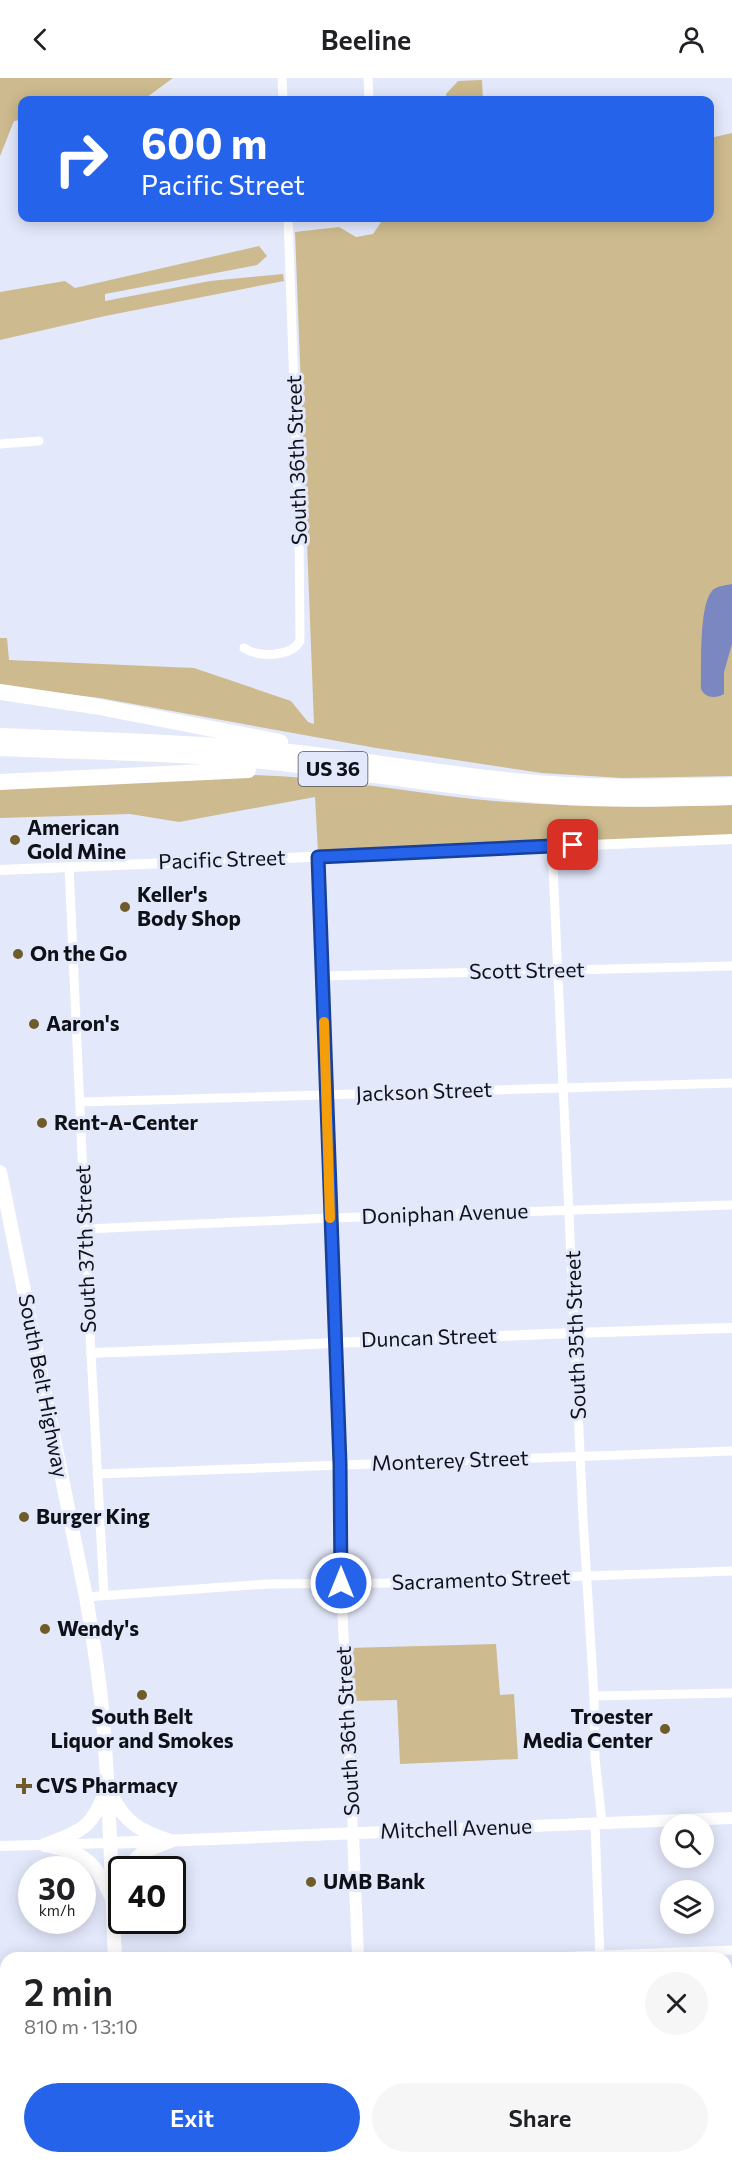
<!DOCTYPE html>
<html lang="en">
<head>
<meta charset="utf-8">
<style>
	:root { --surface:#fff; --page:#f6f6f6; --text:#202124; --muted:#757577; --accent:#2563eb }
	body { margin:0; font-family:Commissioner,sans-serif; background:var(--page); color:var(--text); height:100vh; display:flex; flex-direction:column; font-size:22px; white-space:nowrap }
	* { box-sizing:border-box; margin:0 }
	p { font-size:20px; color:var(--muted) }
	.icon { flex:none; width:33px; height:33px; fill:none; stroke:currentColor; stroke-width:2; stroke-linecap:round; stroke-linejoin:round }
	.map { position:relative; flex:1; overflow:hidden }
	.details { position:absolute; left:0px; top:1874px; width:732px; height:212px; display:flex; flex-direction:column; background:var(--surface); border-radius:18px 18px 0 0; box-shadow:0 3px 15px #0003 }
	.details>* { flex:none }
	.guide { position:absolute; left:18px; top:18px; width:696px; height:126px; border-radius:12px; box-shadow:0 3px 15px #0003; background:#2563eb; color:#fff; overflow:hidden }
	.buttons { position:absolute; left:660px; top:1736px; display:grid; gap:12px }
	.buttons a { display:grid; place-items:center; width:54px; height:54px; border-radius:50%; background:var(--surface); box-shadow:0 3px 15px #0003; font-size:30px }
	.speed { position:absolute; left:18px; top:1778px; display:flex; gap:12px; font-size:30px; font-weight:700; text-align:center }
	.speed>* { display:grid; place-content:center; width:78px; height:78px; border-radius:50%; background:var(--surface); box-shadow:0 3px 15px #0003; line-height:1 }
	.speed small { font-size:15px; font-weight:400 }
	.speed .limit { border:3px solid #111; border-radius:9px; background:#fff; color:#111 }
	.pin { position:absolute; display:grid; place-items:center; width:51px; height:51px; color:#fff; margin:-26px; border-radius:12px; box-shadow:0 3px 9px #0006 }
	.me { position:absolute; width:66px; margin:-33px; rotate:0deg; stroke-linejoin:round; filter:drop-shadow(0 0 4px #0008) }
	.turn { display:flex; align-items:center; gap:21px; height:126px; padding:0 24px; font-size:27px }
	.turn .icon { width:78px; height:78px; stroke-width:2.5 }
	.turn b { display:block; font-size:42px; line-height:51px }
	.round { display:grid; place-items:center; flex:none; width:63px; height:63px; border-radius:32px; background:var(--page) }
	.head { display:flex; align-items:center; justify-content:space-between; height:102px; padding:0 24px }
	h1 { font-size:36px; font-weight:600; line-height:45px }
	.primary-button { display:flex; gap:12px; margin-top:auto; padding:12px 24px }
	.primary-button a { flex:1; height:69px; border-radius:36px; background:var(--accent); color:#fff; font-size:24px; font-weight:600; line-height:69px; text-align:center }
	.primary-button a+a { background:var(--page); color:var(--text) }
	header { display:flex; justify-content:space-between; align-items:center; height:78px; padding:0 24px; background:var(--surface); font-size:27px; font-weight:600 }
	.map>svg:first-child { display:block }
	.green { fill:#cdba8e }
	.water { fill:#7a87c1 }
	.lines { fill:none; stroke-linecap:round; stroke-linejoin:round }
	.minor { stroke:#fff; stroke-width:9 }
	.tertiary { stroke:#fff; stroke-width:10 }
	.secondary { stroke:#fff; stroke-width:12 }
	.primary { stroke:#fff; stroke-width:14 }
	.motorway { stroke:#fff; stroke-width:16 }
	.route-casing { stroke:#184099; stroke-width:15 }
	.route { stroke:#2563eb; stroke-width:10 }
	.slow { stroke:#f59e0b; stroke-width:10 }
	.poi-dot { fill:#705c2b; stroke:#e3e8fb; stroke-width:2 }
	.labels { text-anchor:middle; stroke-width:6; stroke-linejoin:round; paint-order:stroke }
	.shield { fill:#e3e8fb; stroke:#4f525d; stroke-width:1.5 }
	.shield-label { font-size:20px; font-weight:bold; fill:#0f1119 }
	.street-label { font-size:21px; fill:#0f1119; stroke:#e3e8fb }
	.poi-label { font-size:21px; font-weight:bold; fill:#0f1119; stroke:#e3e8fb; text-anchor:start }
</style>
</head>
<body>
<header><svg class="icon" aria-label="back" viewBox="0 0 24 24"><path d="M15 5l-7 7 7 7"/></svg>Beeline<svg class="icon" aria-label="person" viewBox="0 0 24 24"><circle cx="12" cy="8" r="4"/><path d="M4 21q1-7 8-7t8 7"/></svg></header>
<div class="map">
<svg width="732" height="2084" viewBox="0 0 732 2084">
	<rect width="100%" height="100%" fill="#e3e8fb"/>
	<g class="green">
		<polygon points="0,0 173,0 143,22 22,22 22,42 14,43 0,78"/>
		<polygon points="482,2 483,22 446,22 446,16 458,3"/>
		<polygon points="732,55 732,698 622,700 542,695 376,670 100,620 0,608 0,560 7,560 9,582 194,590 291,623 308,644 314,646 295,154 339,149 356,159 373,156 384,140 710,140 710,60"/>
		<polygon points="259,168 267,178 257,187 105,216 105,223 210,203 283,196 284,203 105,238 0,262 0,214 65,203 75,210"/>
		<path d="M248,697C323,698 398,713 473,721C560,730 646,729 732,727V758L318,774L315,719L179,744L130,736L0,740V710Z"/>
		<polygon points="496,1566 500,1617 514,1616 518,1681 400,1686 397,1622 350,1623 347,1570"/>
	</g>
	<path class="water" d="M732,506V566L724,594V616C716,621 705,620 701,611C702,591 698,523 714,511C719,508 727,507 732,506Z"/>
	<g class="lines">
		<g class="minor">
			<polyline points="282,0 283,22"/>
			<polyline points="368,0 369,22"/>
			<polyline points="0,366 39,363"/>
			<path d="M244,570C259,580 291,579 300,563L299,450L288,140"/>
			<polyline points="552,768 583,1440 594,1618 595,1680 602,1745"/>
			<polyline points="69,788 91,1275 104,1517"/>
			<polyline points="322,898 732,888"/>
			<polyline points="81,1024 732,1005"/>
			<polyline points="86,1151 330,1140 732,1127"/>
			<polyline points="97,1396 732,1373"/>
			<polyline points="86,1519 268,1506 387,1505 732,1493"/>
			<polyline points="594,1618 732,1615"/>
			<polyline points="595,1746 600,1880"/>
			<polyline points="526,1880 732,1872"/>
			<polyline points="0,1899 6,1899"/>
			<polyline points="726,1984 732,1984"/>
			<polyline points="0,2011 6,2011"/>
			<polyline points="606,2079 606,2084"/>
		</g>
		<g class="tertiary">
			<polyline points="318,779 340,1386 341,1505 353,1755"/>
			<polyline points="0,792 732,761"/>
			<path d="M91,1275C304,1268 518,1255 732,1250"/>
			<polyline points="0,1768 110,1765"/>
		</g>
		<g class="secondary">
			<polyline points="353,1755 358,1880"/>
			<polyline points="110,1765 732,1740"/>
			<polyline points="367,2079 367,2084"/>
		</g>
		<g class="primary">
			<path d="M0,1094L86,1519C93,1560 100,1601 103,1642C110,1721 111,1800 115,1880"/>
			<path d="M111,1716C125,1745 140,1753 170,1763"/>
			<path d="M45,1767C82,1774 95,1782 110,1817"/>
			<path d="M45,1767C80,1753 92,1751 105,1714"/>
			<polyline points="126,1791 143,1774 170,1763"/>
			<polyline points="122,2079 123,2084"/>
		</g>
		<g class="motorway">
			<polyline points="0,614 94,628 280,664"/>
			<path d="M0,658C90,662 182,664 272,672C353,680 433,695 515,703C587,711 659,709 732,707"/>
			<path d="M0,670C90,674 182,675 272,684C354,693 436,707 519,715C590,723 661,721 732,719"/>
			<polyline points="0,704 248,692"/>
		</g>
	</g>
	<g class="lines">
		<g class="route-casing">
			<polyline id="route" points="341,1505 340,1386 318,779 573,767"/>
		</g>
		<use href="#route" class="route"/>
		<polyline class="slow" points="324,944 330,1140"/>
	</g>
	<g class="poi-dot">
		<circle cx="15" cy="762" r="6"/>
		<circle cx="125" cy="829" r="6"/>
		<circle cx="18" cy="876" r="6"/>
		<circle cx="34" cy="946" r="6"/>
		<circle cx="42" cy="1045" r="6"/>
		<circle cx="24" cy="1439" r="6"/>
		<circle cx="45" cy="1551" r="6"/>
		<circle cx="142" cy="1617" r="6"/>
		<circle cx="665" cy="1651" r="6"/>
		<path d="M21 1699h6v6h6v6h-6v6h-6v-6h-6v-6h6z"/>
		<circle cx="311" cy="1804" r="6"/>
	</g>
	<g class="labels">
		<rect class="shield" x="298.5" y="674" width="69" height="34" rx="4.5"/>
		<g class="shield-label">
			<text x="333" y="698">US 36</text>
		</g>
		<g class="street-label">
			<text transform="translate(297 382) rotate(-92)" y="7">South 36th Street</text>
			<text transform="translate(222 782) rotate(-2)" y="7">Pacific Street</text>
			<text transform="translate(527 893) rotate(-1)" y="7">Scott Street</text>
			<text transform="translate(424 1014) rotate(-2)" y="7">Jackson Street</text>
			<text transform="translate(445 1136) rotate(-2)" y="7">Doniphan Avenue</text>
			<text transform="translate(86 1171) rotate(-92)" y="7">South 37th Street</text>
			<text transform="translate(576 1257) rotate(-92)" y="7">South 35th Street</text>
			<text transform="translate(429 1260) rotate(-2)" y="7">Duncan Street</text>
			<text transform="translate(43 1308) rotate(79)" y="7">South Belt Highway</text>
			<text transform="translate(450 1383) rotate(-2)" y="7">Monterey Street</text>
			<text transform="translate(481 1502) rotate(-2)" y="7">Sacramento Street</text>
			<text transform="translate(348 1653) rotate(-93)" y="7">South 36th Street</text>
			<text transform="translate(456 1751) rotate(-2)" y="7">Mitchell Avenue</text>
		</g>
		<g class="poi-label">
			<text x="27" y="757">American<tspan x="27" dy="24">Gold Mine</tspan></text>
			<text x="137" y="824">Keller's<tspan x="137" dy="24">Body Shop</tspan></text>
			<text x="30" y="883">On the Go</text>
			<text x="46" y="953">Aaron's</text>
			<text x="54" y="1052">Rent-A-Center</text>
			<text x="36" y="1446">Burger King</text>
			<text x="57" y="1558">Wendy's</text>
			<text x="142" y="1646" text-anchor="middle">South Belt<tspan x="142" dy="24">Liquor and Smokes</tspan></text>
			<text x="653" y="1646" text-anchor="end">Troester<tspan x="653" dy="24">Media Center</tspan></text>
			<text x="36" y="1715">CVS Pharmacy</text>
			<text x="323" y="1811">UMB Bank</text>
		</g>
	</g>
</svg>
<div class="buttons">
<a><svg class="icon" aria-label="search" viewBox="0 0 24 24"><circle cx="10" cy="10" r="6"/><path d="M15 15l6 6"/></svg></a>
<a><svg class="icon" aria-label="layers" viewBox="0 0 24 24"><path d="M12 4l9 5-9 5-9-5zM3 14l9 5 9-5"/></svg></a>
</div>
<div class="speed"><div>30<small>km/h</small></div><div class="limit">40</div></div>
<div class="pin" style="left:573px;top:767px;background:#d93025"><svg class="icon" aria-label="arrive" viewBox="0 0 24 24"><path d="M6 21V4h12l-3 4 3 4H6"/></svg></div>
<svg class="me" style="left:341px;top:1505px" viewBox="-20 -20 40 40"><circle r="17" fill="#2563eb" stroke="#fff" stroke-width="3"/><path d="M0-11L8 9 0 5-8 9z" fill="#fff"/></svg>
<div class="guide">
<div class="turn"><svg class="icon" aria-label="right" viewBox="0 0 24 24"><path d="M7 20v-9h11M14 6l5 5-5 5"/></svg><div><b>600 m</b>Pacific Street</div></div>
</div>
<section class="details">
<div class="head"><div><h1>2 min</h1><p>810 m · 13:10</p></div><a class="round"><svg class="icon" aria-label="close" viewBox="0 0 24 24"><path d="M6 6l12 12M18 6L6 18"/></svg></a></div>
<div class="primary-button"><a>Exit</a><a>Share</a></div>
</section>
</div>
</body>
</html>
